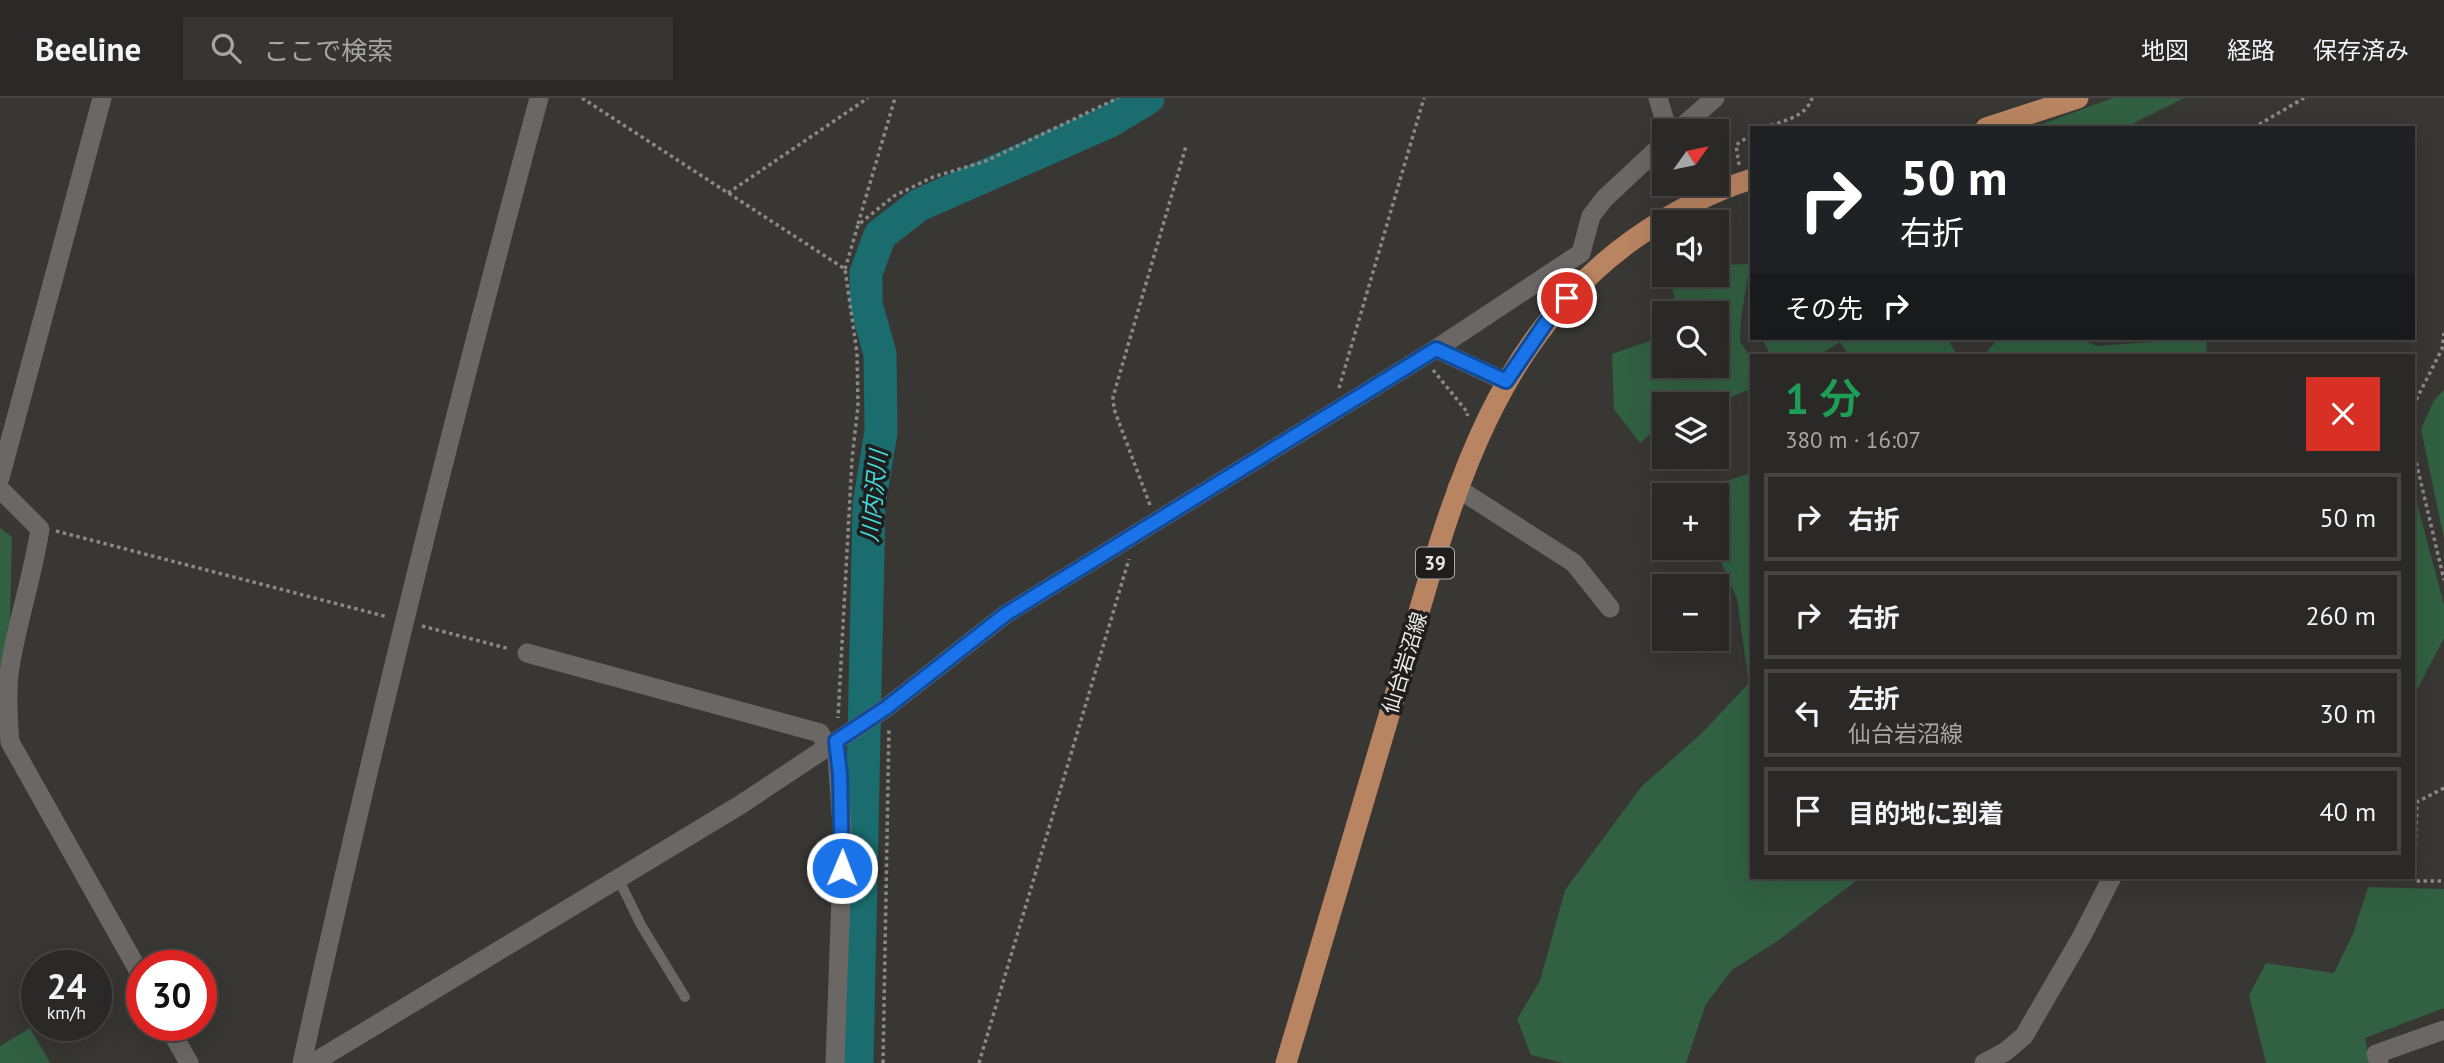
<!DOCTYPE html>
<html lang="ja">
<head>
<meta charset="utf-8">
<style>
	:root { --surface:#2b2927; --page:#373533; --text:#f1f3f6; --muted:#a6a6a7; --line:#474544 }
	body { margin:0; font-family:"PT Sans","Noto Sans JP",sans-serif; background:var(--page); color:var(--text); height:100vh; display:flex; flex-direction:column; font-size:26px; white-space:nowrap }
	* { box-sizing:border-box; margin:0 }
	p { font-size:23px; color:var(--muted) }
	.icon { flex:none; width:38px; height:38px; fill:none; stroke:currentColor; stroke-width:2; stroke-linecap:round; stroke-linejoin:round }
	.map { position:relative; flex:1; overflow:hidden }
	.sheet { position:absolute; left:1750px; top:256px; width:665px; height:525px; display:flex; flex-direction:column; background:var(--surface); border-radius:0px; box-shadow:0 7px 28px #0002,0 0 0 2px var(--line) }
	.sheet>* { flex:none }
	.guide { position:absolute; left:1750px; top:28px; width:665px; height:214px; border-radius:0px; box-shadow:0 7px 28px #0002,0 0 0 2px var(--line); background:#202124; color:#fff; overflow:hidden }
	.needle { width:46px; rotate:57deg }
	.tools { position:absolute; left:1652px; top:21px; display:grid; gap:14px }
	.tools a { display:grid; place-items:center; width:77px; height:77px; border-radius:0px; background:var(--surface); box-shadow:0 7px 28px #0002,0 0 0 2px var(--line); font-size:35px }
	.speed { position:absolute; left:21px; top:852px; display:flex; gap:14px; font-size:35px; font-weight:700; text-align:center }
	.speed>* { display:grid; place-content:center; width:91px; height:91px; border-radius:50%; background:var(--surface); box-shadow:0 7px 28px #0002,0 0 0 2px var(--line); line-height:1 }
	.speed small { font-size:18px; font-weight:400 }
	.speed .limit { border:10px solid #d22; background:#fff; color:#111 }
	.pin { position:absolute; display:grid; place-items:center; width:60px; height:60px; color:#fff; margin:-30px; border:4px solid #fff; border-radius:50%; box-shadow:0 2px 7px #0007 }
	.me { position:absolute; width:77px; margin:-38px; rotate:1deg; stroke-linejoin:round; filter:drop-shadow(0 0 5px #0008) }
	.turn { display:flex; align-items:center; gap:24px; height:147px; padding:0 35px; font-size:32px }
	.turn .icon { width:91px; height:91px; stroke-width:2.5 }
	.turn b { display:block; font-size:49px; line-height:60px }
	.then { display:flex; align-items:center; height:66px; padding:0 35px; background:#0003; gap:14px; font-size:26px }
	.round { display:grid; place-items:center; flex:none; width:74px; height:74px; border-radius:0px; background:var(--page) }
	.head { display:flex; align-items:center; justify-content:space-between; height:119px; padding:0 35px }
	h1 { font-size:42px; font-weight:600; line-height:52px; color:#1e9e55 }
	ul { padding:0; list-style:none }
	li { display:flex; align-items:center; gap:21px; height:88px; margin:0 14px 10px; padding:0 21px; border:4px solid var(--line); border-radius:0px }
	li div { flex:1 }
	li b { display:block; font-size:26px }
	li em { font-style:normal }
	header { display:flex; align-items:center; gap:42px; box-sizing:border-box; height:98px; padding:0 35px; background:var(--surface); border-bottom:2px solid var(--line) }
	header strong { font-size:33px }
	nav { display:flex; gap:38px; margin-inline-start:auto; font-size:24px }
	.search { width:490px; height:63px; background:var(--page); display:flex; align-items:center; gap:18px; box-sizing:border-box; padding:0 24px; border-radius:0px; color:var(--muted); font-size:26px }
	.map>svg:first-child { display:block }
	.green { fill:#316042 }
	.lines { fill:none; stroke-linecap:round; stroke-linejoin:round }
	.river { stroke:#1a6c6e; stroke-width:33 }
	.path { stroke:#8b8987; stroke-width:3.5; stroke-dasharray:3.5 3.5; stroke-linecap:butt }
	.lane { stroke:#6a6765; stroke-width:10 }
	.street { stroke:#6a6765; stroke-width:19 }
	.primary { stroke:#b98461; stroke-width:21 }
	.route-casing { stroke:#114b97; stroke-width:18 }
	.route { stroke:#1a73e8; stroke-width:12 }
	.labels { text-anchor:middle; stroke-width:7; stroke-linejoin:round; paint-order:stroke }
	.shield { fill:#1f1e1d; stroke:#adabaa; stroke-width:2 }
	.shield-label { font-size:19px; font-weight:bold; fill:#eae8e6 }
	.street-label { font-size:21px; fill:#eae8e6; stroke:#1f1e1d }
	.water-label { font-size:23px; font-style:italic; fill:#41dadd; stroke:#1f1e1d }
</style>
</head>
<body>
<header>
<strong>Beeline</strong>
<div class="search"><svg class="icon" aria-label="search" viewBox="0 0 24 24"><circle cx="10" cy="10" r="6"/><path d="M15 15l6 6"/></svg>ここで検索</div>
<nav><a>地図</a><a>経路</a><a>保存済み</a></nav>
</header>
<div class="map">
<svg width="2444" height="965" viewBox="0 0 2444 965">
	<rect width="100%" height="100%" fill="#393734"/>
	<g class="green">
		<polygon points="2113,0 2184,0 2124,30 2031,30"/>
		<polygon points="1750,166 1741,220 1740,244 1752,261 1752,290 1716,306 1664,306 1664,324 1640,345 1614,311 1612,256 1664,238 1664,268 1717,268 1717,215 1664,215 1664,228 1657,213 1676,206 1669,177 1717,177 1717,167"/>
		<polygon points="1762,240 1947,240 1957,257 1848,257 1840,244 1819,257 1770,257"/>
		<polygon points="1999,240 2078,240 2097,248 2206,240 2207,257 1984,257"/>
		<polygon points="2444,292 2444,441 2421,331 2434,302"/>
		<polygon points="1752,375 1752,779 1861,779 1776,844 1732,872 1706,906 1686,965 1563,965 1531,957 1517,921 1540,883 1565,792 1642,688 1701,636 1749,585 1737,501 1715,450 1717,397 1699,397 1706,389"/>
		<polygon points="2413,390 2444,507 2444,540 2413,599"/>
		<polygon points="0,430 12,439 10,524 0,571"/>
		<polygon points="2368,789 2444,791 2444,910 2365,940 2370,965 2266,965 2249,897 2266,865 2334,875 2353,836"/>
		<polygon points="30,930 50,965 0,965 0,948"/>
	</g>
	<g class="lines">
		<polyline class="river" points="857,965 869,407 881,334 880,256 866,206 866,175 880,137 919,107 1108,24 1148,0"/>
		<g class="path">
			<polyline points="582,0 845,171 857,255 858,308 852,361 838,620"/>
			<path d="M1764,30C1781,23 1806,20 1812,0"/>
			<polyline points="2253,30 2304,0"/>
			<polyline points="1739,67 1736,47 1752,36"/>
			<polyline points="728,95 868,0"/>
			<polyline points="858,126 895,0"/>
			<polyline points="845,171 858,127 894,98 933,79 986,63 1118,0"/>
			<polyline points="1433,272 1468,315 1467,318"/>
			<polyline points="1339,290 1424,0"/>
			<polyline points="2413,308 2442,251 2444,235"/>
			<polyline points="2413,351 2444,482"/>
			<polyline points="1150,407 1114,311 1113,299 1186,48"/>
			<polyline points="56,433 388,519"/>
			<polyline points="422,528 510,551"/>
			<polyline points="2444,690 2417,704 2414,783 2444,783"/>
			<polyline points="883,965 889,629"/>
			<polyline points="979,965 1129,461"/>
		</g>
		<polyline class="lane" points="618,780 641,827 685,899"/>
		<g class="street">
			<polyline points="1658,0 1668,33"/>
			<polyline points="1677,33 1715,0"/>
			<polyline points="1436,251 1581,155 1591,118 1605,100 1664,45"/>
			<polyline points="0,380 102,0"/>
			<polyline points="1457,390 1574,465 1610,510"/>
			<path d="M0,391L40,431C33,476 19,519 11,563C6,589 8,618 10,644L142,879"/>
			<polyline points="527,555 820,635 828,649"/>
			<polyline points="168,928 189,965"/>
			<path d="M302,965C373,641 453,320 539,0"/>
			<polyline points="313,965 740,707 886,610 1006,516 1436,251 1505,283"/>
			<polyline points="835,965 843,743 836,643"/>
			<polyline points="1984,965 2005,954 2024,938 2082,838 2112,779"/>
			<polyline points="2379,965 2376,956 2444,932"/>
		</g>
		<g class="primary">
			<polyline points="1986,30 2078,0"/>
			<path d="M1286,965C1322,845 1357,725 1393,604C1444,433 1479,251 1634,141C1671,115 1709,94 1752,81"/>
		</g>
	</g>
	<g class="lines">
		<g class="route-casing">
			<polyline id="route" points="842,770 840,677 836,643 886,610 1006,516 1436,251 1506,283 1549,220 1567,200"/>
		</g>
		<use href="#route" class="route"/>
	</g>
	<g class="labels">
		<rect class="shield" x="1416" y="449.5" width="38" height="31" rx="5"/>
		<g class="shield-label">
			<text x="1435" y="472">39</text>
		</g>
		<g class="street-label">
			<text transform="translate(1405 565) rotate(-73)" y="7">仙台岩沼線</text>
		</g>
		<g class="water-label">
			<text transform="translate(874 398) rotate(-84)" y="8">川内沢川</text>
		</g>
	</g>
</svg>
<div class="tools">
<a><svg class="needle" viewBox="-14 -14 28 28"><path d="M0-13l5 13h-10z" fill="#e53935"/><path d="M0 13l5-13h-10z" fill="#a6a6a7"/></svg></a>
<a><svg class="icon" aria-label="sound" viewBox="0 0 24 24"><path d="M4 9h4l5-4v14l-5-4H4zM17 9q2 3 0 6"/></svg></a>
<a><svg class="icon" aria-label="search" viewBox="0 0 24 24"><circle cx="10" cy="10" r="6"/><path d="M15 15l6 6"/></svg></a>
<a><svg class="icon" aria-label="layers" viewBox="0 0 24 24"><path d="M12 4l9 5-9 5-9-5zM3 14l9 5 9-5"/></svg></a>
<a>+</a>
<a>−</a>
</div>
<div class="speed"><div>24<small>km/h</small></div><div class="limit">30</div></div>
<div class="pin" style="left:1567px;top:200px;background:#d93025"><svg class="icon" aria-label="arrive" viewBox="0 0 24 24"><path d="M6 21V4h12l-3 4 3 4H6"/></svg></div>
<svg class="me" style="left:842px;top:770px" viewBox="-20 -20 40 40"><circle r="17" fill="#1a73e8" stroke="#fff" stroke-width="3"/><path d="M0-11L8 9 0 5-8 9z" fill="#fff"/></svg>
<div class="guide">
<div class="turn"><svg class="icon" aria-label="right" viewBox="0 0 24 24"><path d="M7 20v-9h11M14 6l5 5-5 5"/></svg><div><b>50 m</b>右折</div></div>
<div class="then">その先<svg class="icon" aria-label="right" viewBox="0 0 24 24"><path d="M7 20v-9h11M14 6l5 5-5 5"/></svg></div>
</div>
<section class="sheet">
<div class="head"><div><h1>1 分</h1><p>380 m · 16:07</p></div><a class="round" style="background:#d93025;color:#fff"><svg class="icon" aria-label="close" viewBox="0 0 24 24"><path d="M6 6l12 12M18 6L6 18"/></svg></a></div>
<ul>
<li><svg class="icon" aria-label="right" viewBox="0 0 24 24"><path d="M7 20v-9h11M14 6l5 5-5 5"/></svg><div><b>右折</b></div><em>50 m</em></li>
<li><svg class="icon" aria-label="right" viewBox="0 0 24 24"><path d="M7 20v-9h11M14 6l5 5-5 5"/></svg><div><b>右折</b></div><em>260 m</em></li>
<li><svg class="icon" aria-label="left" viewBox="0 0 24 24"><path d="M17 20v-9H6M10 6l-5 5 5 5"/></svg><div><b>左折</b><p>仙台岩沼線</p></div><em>30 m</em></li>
<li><svg class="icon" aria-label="arrive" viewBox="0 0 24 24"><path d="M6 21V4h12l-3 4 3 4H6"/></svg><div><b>目的地に到着</b></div><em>40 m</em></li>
</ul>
</section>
</div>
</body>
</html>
